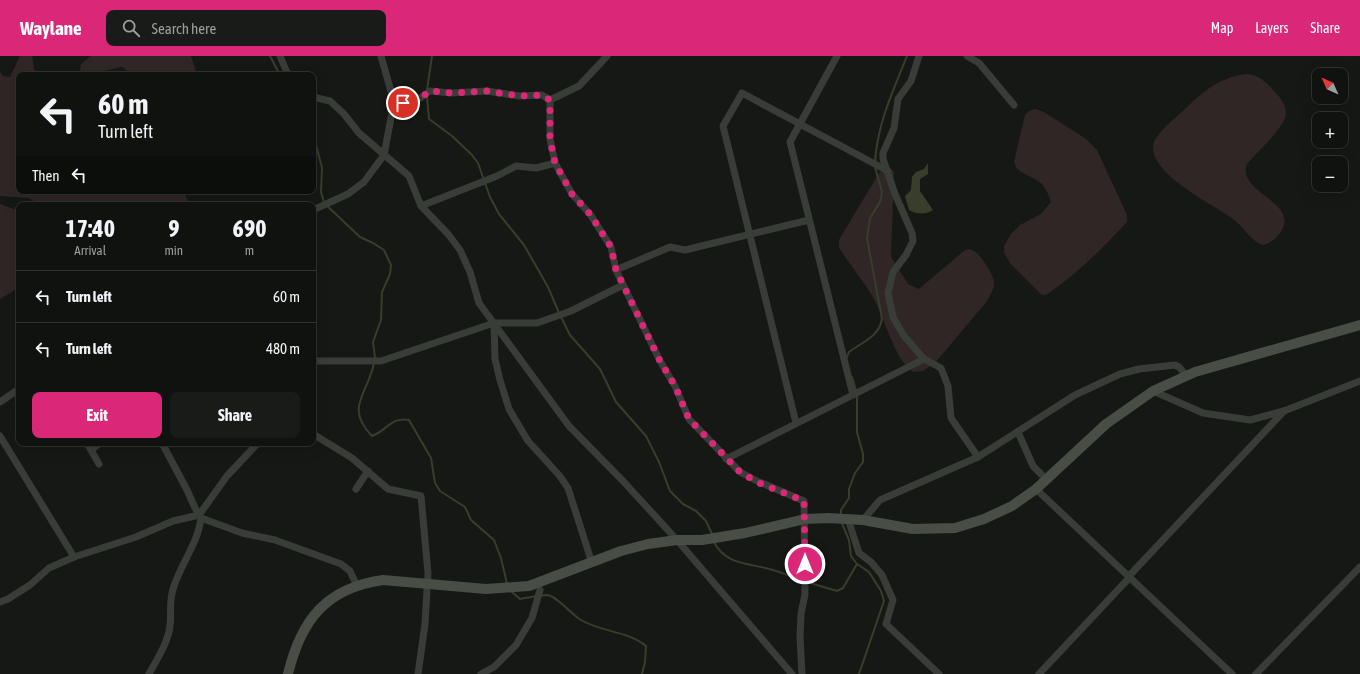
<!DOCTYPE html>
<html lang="en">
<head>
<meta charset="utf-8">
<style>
	:root { --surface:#101210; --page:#191b19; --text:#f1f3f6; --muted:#9c9e9f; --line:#303230; --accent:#db2777 }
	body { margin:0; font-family:"Asap Condensed",sans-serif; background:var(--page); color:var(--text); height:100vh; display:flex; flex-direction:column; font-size:15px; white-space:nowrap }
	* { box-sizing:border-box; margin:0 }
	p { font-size:13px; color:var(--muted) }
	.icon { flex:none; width:22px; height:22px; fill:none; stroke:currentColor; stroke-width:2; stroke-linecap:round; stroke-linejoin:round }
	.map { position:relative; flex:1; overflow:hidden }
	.sheet { position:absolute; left:16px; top:146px; width:300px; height:244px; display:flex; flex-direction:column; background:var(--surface); border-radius:8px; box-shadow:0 4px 16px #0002,0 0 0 1px var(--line) }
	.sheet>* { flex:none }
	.top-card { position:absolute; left:16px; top:16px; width:300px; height:122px; border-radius:8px; box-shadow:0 4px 16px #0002,0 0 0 1px var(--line); background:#101210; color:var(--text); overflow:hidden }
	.needle { width:26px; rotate:315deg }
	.tools { position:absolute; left:1312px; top:12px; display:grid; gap:8px }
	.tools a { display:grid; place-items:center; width:36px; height:36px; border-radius:8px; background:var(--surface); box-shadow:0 4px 16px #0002,0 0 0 1px var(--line); font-size:20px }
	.pin { position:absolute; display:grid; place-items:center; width:34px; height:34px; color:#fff; margin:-17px; border:2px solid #fff; border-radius:50%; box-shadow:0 1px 4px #0007 }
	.me { position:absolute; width:44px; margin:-22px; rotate:0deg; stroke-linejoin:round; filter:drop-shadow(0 0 3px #0008) }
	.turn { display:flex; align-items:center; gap:14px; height:84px; padding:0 16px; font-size:18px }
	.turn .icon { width:52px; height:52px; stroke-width:2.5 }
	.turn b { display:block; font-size:28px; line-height:34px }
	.then { display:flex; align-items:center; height:38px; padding:0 16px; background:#0003; gap:8px; font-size:15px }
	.eta { display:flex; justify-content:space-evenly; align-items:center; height:68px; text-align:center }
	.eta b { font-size:24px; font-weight:700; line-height:28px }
	.cta { display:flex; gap:8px; margin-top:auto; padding:8px 16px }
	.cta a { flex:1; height:46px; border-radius:8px; background:var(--accent); color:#fff; font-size:16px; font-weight:700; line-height:46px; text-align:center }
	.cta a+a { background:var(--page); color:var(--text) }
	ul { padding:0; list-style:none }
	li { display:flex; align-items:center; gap:12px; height:52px; padding:0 16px; border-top:1px solid var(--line) }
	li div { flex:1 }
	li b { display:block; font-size:15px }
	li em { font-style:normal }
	header { display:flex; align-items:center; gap:24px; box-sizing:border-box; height:56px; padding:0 20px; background:var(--accent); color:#fff }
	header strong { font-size:19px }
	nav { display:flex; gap:22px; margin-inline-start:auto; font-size:14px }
	.search { width:280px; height:36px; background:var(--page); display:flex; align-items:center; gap:10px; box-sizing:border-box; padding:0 14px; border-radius:8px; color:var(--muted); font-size:15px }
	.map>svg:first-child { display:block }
	.green { fill:#302626 }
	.water { fill:#383d2c }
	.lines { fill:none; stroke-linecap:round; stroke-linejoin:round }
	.stream { stroke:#383d2c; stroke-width:2 }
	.street { stroke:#393d37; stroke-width:7 }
	.secondary { stroke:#484d45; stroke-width:10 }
	.route { stroke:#db2777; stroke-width:7; stroke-dasharray:0 12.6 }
</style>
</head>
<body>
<header>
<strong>Waylane</strong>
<div class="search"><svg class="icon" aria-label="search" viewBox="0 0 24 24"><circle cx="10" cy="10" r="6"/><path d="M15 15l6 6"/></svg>Search here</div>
<nav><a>Map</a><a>Layers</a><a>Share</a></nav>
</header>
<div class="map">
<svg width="1360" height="618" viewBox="0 0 1360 618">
	<rect width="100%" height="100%" fill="#161816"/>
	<g class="green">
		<polygon points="20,0 32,0 35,19 19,19 19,135 183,135 189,147 187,149 40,149 29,142 0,140 0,16 3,20 10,21"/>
		<polygon points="91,0 191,0 197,19 132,19 122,11 95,17 80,15 81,8"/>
		<path d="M1248,18C1262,21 1267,27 1276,37C1281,42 1287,51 1286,59C1283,73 1256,97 1247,108C1236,137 1302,146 1280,177C1275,183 1270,188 1262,189C1250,184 1244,171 1233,163C1212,147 1152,120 1153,90C1154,78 1178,60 1186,52C1205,34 1222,20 1248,18Z"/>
		<path d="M1035,53L1044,56L1086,83L1097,94L1127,159V166C1103,192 1076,219 1046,239H1042L1010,207L1004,197V190L1011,178L1020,169L1041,158L1051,146C1043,120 1035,126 1017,113L1014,106L1025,59L1029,55Z"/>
		<path d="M887,110L894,116L891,201L908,228L919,233L965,194C967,194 969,193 972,194C979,196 995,220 994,227C994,234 990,239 987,245L935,307L923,315L913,316C893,301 887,267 875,245C865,226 850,210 839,191V184L879,117Z"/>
		<polygon points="0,148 19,155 19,229 12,236 0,243"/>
	</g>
	<path class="water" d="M928,107V118L920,123V135L933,154C926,159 916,158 909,154L905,140L911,134L912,121L916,116L924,113Z"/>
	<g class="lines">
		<g class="stream">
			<polyline points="270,0 280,19"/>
			<polyline points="427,34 432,0"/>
			<polyline points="427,40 429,63 452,80 472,99 478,107 490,141 499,158 524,189 548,231 559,257"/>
			<polyline points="313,77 322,112 321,136 324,147 360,181 373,187 384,194 391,209 390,218 382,236 381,264 373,286 375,302"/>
			<path d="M875,107C877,68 893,35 907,0"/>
			<polyline points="561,261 570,279 600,313 616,346 646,380 659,406 670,435 683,448 696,455 706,465 713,480"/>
			<path d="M847,301L849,296C862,286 879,281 882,263L867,182L870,162L880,146L882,136L875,111"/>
			<path d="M374,307C368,338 344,351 372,380C388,374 390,361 409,364L431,402L435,427L440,435L465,451L471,464L494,484L501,502L507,528"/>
			<polyline points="841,459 841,454 849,442 849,433 855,417 863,406 863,398 857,376 857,338 852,321"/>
			<polyline points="841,465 849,484 851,500 857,508 869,516 881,535 884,545 859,618"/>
			<path d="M714,486C726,510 751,507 773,514C783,517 792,521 802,524"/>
			<polyline points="807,526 837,535 843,532 857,508"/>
			<path d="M511,535L520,543C528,542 539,539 547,539C557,540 572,559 581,564C601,576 628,575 646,590L645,606L642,618"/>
		</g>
		<g class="street">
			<polyline points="280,0 288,19"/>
			<polyline points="837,0 790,86 853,339"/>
			<polyline points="919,0 911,25 898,43 894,72 883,97 883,103 895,138 912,177 913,185 906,199 893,216 888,237 893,261 904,280 924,303 941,312 948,330 951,362 978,401"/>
			<polyline points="967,0 979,7 1014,49"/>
			<polyline points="313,41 330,45 344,58 359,77 409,120 421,150 448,178 460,194 470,216 479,247 569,370 623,425 677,484 792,618"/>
			<polyline points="550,44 550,83 555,107 572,138 590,158 611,191 616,214 660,305 675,330 689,363 740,416 757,425 804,445 805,538 801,558 800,581 802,618"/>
			<polyline points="550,44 579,30 607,0"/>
			<polyline points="394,46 412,48 430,35 451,37 487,35 519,40 542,39 550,44"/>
			<polyline points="421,150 497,120 516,110 536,112 555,107"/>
			<polyline points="313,154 348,138 364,126 384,99 394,46 381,0"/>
			<polyline points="616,214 670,191 685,194 809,164"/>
			<polyline points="494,267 495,303 500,324 509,353 528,385 559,419 568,432 592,507"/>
			<polyline points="313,305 381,305 494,267 537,267 571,255 623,229"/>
			<polyline points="1153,335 1203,357 1250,364 1284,355 1360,325"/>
			<polyline points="0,346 19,333"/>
			<polyline points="796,367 723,70 742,37 888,115"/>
			<polyline points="1018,376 1033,410 1046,423"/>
			<polyline points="313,378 352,402 388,433 421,440 428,517 425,568 418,618"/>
			<polyline points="0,380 74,501"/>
			<polyline points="87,387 99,408"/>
			<polyline points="162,387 187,434 195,452 201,462 242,477 275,484 341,508 350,515 357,530"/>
			<polyline points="91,394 100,387"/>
			<polyline points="726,403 924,303"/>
			<polyline points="356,433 368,415"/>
			<polyline points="1036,433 1232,618"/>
			<polyline points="848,463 859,497 871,506 882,519 893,544 886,568 939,618"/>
			<polyline points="863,464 880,444 978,401 1075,339 1120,318 1139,313 1175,309 1179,311 1187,320"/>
			<polyline points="1129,520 1284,355"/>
			<polyline points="0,546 8,543 30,529 49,512 74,501 136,481 173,465 199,459 227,420 258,387"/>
			<path d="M149,618C157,603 168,587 170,570C172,554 168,547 174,530C182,506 198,487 201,462"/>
			<polyline points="481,618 494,611 516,589 532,562 540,534"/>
			<polyline points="1039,618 1130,521"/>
			<polyline points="1256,618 1360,511"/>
		</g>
		<path class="secondary" d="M288,618C301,564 326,532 383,524L486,533L529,530L621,495L648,488L677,484H702L745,477L805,463L828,462L863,464L913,473L955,472L984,463L1012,450L1036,433L1106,368L1153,335L1195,316L1360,269"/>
	</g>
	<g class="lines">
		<polyline class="route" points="403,47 412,48 430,35 451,37 487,35 519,40 542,39 550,44 550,83 555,107 572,138 590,158 611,191 616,214 660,305 675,330 689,363 740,416 757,426 804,445 805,508"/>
	</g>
</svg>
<div class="tools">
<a><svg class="needle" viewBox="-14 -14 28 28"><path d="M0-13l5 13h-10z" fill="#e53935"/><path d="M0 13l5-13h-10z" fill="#9c9e9f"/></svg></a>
<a>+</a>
<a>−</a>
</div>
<div class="pin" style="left:403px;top:47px;background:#d93025"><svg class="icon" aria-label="arrive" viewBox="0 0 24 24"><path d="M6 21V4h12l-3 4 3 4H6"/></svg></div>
<svg class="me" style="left:805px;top:508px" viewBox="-20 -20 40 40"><circle r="17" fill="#db2777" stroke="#fff" stroke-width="3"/><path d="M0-11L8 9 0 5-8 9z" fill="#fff"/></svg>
<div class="top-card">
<div class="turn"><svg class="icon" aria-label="left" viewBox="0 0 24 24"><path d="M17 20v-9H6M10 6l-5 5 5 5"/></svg><div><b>60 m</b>Turn left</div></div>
<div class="then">Then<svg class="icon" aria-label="left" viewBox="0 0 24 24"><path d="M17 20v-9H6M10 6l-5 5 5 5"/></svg></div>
</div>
<section class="sheet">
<div class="eta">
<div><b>17:40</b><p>Arrival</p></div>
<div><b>9</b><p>min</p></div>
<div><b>690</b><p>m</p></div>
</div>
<ul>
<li><svg class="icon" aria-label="left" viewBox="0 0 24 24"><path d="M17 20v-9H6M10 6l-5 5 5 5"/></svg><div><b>Turn left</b></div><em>60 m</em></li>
<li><svg class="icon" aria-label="left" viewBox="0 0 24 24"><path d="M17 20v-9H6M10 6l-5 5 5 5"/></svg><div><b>Turn left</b></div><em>480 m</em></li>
</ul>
<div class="cta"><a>Exit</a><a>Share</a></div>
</section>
</div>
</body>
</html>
